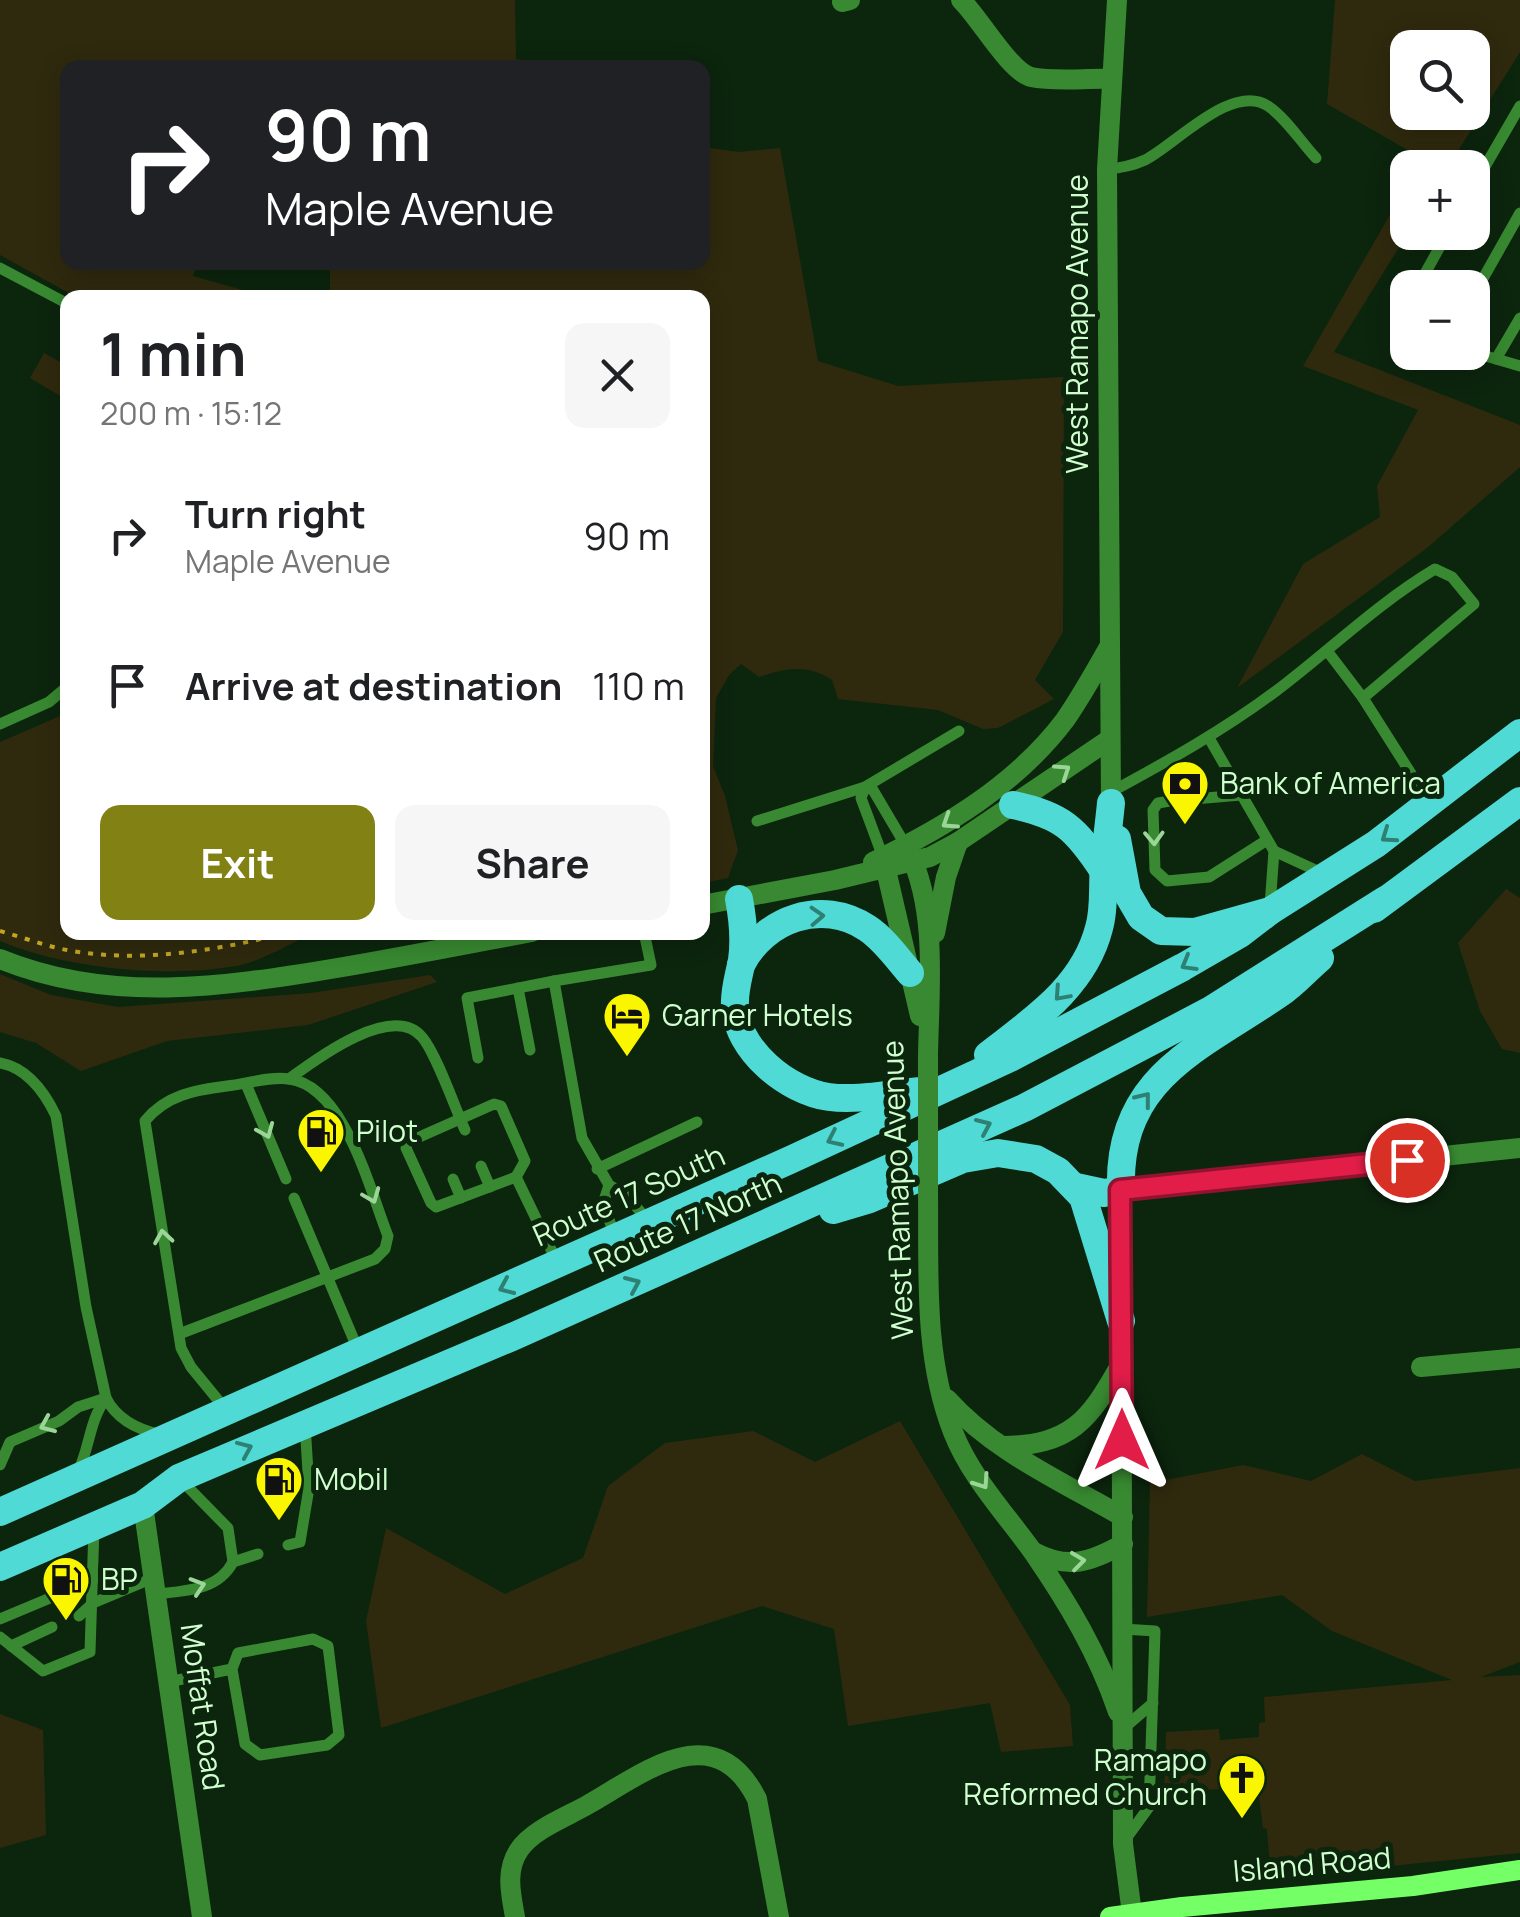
<!DOCTYPE html>
<html lang="en">
<head>
<meta charset="utf-8">
<style>
	:root { --surface:#fff; --page:#f6f6f6; --text:#202124; --muted:#757577; --accent:#828114 }
	body { margin:0; font-family:Manrope,sans-serif; background:var(--page); color:var(--text); height:100vh; display:flex; flex-direction:column; font-size:38px; white-space:nowrap }
	* { box-sizing:border-box; margin:0 }
	p { font-size:32px; color:var(--muted) }
	.icon { flex:none; width:55px; height:55px; fill:none; stroke:currentColor; stroke-width:2; stroke-linecap:round; stroke-linejoin:round }
	.map { position:relative; flex:1; overflow:hidden }
	.panel { position:absolute; left:60px; top:290px; width:650px; height:650px; display:flex; flex-direction:column; background:var(--surface); border-radius:20px; box-shadow:0 5px 25px #0003 }
	.panel>* { flex:none }
	.guide { position:absolute; left:60px; top:60px; width:650px; height:210px; border-radius:20px; box-shadow:0 5px 25px #0003; background:#202124; color:#fff; overflow:hidden }
	.controls { position:absolute; left:1390px; top:30px; display:grid; gap:20px }
	.controls a { display:grid; place-items:center; width:100px; height:100px; border-radius:20px; background:var(--surface); box-shadow:0 5px 25px #0003; font-size:50px }
	.pin { position:absolute; display:grid; place-items:center; width:85px; height:85px; color:#fff; margin:-42px; border:5px solid #fff; border-radius:50%; box-shadow:0 2px 10px #0007 }
	.me { position:absolute; width:110px; margin:-55px; rotate:0deg; stroke-linejoin:round; filter:drop-shadow(0 0 8px #0008) }
	.turn { display:flex; align-items:center; gap:35px; height:210px; padding:0 40px; font-size:45px }
	.turn .icon { width:130px; height:130px; stroke-width:2.5 }
	.turn b { display:block; font-size:70px; line-height:85px }
	.round { display:grid; place-items:center; flex:none; width:105px; height:105px; border-radius:20px; background:var(--page) }
	.summary { display:flex; align-items:center; justify-content:space-between; height:170px; padding:0 40px }
	h1 { font-size:60px; font-weight:700; line-height:75px }
	.primary-button { display:flex; gap:20px; margin-top:auto; padding:20px 40px }
	.primary-button a { flex:1; height:115px; border-radius:20px; background:var(--accent); color:#fff; font-size:40px; font-weight:700; line-height:115px; text-align:center }
	.primary-button a+a { background:var(--page); color:var(--text) }
	ul { padding:0; list-style:none }
	li { display:flex; align-items:center; gap:30px; height:150px; padding:0 40px }
	li div { flex:1 }
	li b { display:block; font-size:38px }
	li em { font-style:normal }
	.map>svg:first-child { display:block }
	.green { fill:#2f2a0e; fill-rule:evenodd }
	.lines { fill:none; stroke-linecap:round; stroke-linejoin:round }
	.path { stroke:#c2a521; stroke-width:4; stroke-dasharray:5 8; stroke-linecap:butt }
	.service { stroke:#388931; stroke-width:11 }
	.minor { stroke:#388931; stroke-width:20 }
	.tertiary { stroke:#388931; stroke-width:20 }
	.secondary { stroke:#75ff66; stroke-width:20 }
	.trunk { stroke:#50dad6; stroke-width:28 }
	.tertiary-bridge { stroke:#388931; stroke-width:20 }
	.oneway { stroke:#9bd698 }
	.oneway2 { stroke:#2e8072 }
	.route-casing { stroke:#92132f; stroke-width:25 }
	.route { stroke:#e11d48; stroke-width:18 }
	.labels { text-anchor:middle; stroke-width:10; stroke-linejoin:round; paint-order:stroke }
	.street-label { font-size:30px; fill:#d0ffcf; stroke:#0c250d }
	.poi-label { font-size:30px; fill:#d0ffcf; stroke:#0c250d; text-anchor:start }
</style>
</head>
<body>
<div class="map">
<svg width="1520" height="1917" viewBox="0 0 1520 1917">
	<rect width="100%" height="100%" fill="#0c250d"/>
	<g class="green">
		<polygon points="0,0 515,0 516,59 568,67 68,68 68,262 197,263 193,276 268,297 76,297 0,255"/>
		<path d="M1335,0H1520V52L1448,167H1417L1422,158L1327,104ZM1408,48H1472V112H1408Z"/>
		<path d="M703,147L739,152L780,148L818,361L898,386L1064,377L1063,632L1035,680L1054,699L998,728L983,729L938,710L838,699L832,680C807,664 787,668 759,677L741,664L729,675L716,698L713,766L725,796L738,850L728,878L703,883L702,298L330,297V263L702,262Z"/>
		<polygon points="1407,185 1408,233 1334,352 1520,425 1520,467 1427,548 1237,688 1303,564 1380,517 1377,486 1418,410 1303,366"/>
		<polygon points="44,353 67,366 67,400 30,378"/>
		<path d="M67,713L68,932L314,933C290,943 261,962 236,966C165,978 66,969 0,941V742Z"/>
		<polygon points="1506,889 1520,898 1520,1053 1502,1049 1480,1011 1458,943"/>
		<polygon points="0,974 51,995 118,1007 311,993 430,975 437,982 308,1025 167,1041 81,1071 36,1043 0,1032"/>
		<polygon points="900,1421 1070,1705 1073,1746 1001,1752 990,1703 848,1726 834,1629 762,1606 381,1728 366,1621 386,1528 505,1594 583,1558 608,1486 665,1443 753,1431 815,1462"/>
		<polygon points="1362,1454 1415,1481 1520,1468 1520,1662 1481,1677 1520,1675 1520,1853 1271,1878 1267,1829 1263,1828 1257,1781 1236,1783 1236,1787 1164,1795 1166,1732 1219,1729 1220,1740 1259,1737 1259,1723 1265,1722 1264,1697 1452,1680 1332,1631 1282,1595 1147,1617 1150,1483 1243,1465 1311,1481"/>
		<polygon points="0,1714 43,1730 46,1835 0,1848"/>
	</g>
	<g class="lines">
		<path class="path" d="M0,931C22,937 45,946 67,950C141,964 218,950 291,932"/>
		<g class="service">
			<path d="M1107,169C1121,168 1132,166 1145,160C1175,145 1232,82 1268,106C1286,118 1301,142 1316,158"/>
			<polyline points="1472,189 1520,106"/>
			<polyline points="0,268 68,304"/>
			<polyline points="1417,288 1448,232"/>
			<polyline points="1472,298 1520,213"/>
			<polyline points="1408,304 1404,310 1408,327"/>
			<polyline points="1472,352 1520,366"/>
			<polyline points="1496,359 1520,318"/>
			<polyline points="1328,652 1363,698"/>
			<polyline points="0,724 49,702 68,686"/>
			<polyline points="1209,738 1274,851 1324,874"/>
			<path d="M1111,792C1168,761 1224,730 1276,691C1329,651 1378,603 1435,569L1452,577L1474,604L1363,698L1429,802"/>
			<polyline points="1194,799 1241,795"/>
			<polyline points="1170,801 1158,803 1153,810 1155,870 1167,881 1209,877 1267,840"/>
			<polyline points="757,821 865,787 959,731"/>
			<polyline points="883,857 861,798 865,787 873,790 906,846"/>
			<polyline points="1270,906 1274,851"/>
			<polyline points="644,932 651,965 554,981 582,1138 609,1185 627,1196 650,1223"/>
			<polyline points="518,988 530,1050"/>
			<polyline points="478,1058 467,998 554,981"/>
			<path d="M0,1063C27,1068 45,1093 56,1116L86,1307L106,1398C117,1420 138,1430 162,1435"/>
			<path d="M289,1079C316,1059 392,1002 422,1037C436,1053 455,1108 465,1130"/>
			<polyline points="246,1084 286,1179"/>
			<polygon points="494,1104 501,1106 525,1161 516,1177 436,1207 431,1203 406,1148 408,1142"/>
			<polyline points="481,1166 490,1187"/>
			<polyline points="597,1169 697,1122"/>
			<polyline points="516,1177 558,1264"/>
			<polyline points="453,1179 461,1198"/>
			<polyline points="609,1185 603,1204 616,1238"/>
			<polyline points="294,1198 359,1352"/>
			<path d="M179,1334L375,1259L385,1249L388,1236C370,1191 345,1086 289,1079C270,1076 246,1084 227,1086C195,1090 166,1095 145,1121L181,1348L191,1367L227,1411"/>
			<polyline points="0,1465 10,1442 59,1421 78,1407 106,1398"/>
			<path d="M78,1472C90,1447 89,1421 106,1398"/>
			<polyline points="182,1481 228,1528 233,1562"/>
			<polyline points="288,1545 300,1542 309,1488 305,1424"/>
			<path d="M156,1594C184,1591 218,1591 233,1562L258,1554"/>
			<polyline points="79,1616 93,1603 153,1578"/>
			<polyline points="0,1619 93,1580"/>
			<polyline points="1123,1629 1155,1631 1149,1807 1125,1840"/>
			<polyline points="0,1637 43,1671 90,1652 94,1527"/>
			<polyline points="11,1646 52,1627"/>
			<polyline points="168,1682 232,1669 238,1653 313,1639 328,1646 339,1735 327,1745 260,1755 245,1744 232,1669"/>
			<polyline points="1124,1728 1153,1703"/>
		</g>
		<g class="minor">
			<path d="M961,0C979,17 1010,72 1031,77C1055,82 1086,78 1111,79"/>
			<polyline points="842,2 850,0"/>
			<polyline points="1121,1190 1520,1148"/>
			<polyline points="1421,1367 1520,1358"/>
			<polyline points="143,1505 202,1917"/>
			<path d="M515,1917C511,1894 505,1871 519,1850C533,1829 567,1817 589,1804C645,1772 715,1715 757,1799L779,1917"/>
		</g>
		<g class="tertiary">
			<polyline points="1111,803 1107,169 1117,0"/>
			<path d="M909,852C938,912 929,991 928,1056"/>
			<polyline points="883,857 920,1016"/>
			<path d="M873,862C945,827 1016,785 1065,720C1081,697 1095,672 1109,647"/>
			<polyline points="702,905 835,880 930,857 958,842 1110,739"/>
			<polyline points="935,933 946,877 958,842"/>
			<path d="M0,959C110,1004 224,987 337,968C402,957 467,944 532,932"/>
			<polyline points="1121,1190 1123,1844 1132,1914"/>
			<path d="M928,1191C929,1271 923,1356 953,1432C970,1476 1005,1513 1033,1552C1068,1603 1098,1653 1118,1712"/>
			<path d="M947,1399C994,1452 1063,1482 1123,1517"/>
			<path d="M1002,1446C1071,1445 1089,1421 1121,1364"/>
			<path d="M1034,1552C1068,1570 1091,1562 1123,1544"/>
		</g>
		<polyline class="secondary" points="1110,1917 1182,1907 1413,1886 1520,1870"/>
		<g class="trunk">
			<path d="M1013,805C1062,815 1076,829 1103,870"/>
			<polyline points="1117,839 1127,893 1141,917 1161,931 1195,932 1270,911 1376,844 1520,733"/>
			<path d="M739,899C743,920 745,939 742,960C739,976 734,990 735,1006C737,1050 787,1091 829,1097C859,1101 891,1093 921,1091"/>
			<polyline points="1374,909 1520,801"/>
			<path d="M741,965C764,919 822,898 867,928C884,939 897,958 910,973"/>
			<path d="M988,1055C1033,1020 1084,987 1099,928C1105,908 1102,887 1104,866C1106,845 1109,824 1111,803"/>
			<path d="M1076,1187L1104,1193L1121,1190C1117,1077 1199,1049 1279,994C1294,984 1306,970 1320,958"/>
			<polyline points="833,1210 870,1199 963,1159 998,1153 1036,1159 1058,1171 1083,1197 1121,1321"/>
			<polyline points="0,1512 790,1160 1010,1058 1183,967 1240,934 1270,911"/>
			<polyline points="0,1567 143,1505 179,1478 512,1337 1024,1108 1209,1011 1385,900"/>
		</g>
		<polyline class="tertiary-bridge" points="928,1056 928,1191"/>
	</g>
	<defs><path id="oneway-chevron" d="M-2-3.5L2.5 0L-2 3.5" fill="none" stroke-width="1.6" stroke-linecap="round" stroke-linejoin="round" transform="scale(2.5)"/></defs>
	<g class="oneway">
		<use href="#oneway-chevron" transform="translate(1063 771) rotate(-34)"/>
		<use href="#oneway-chevron" transform="translate(949 822) rotate(147)"/>
		<use href="#oneway-chevron" transform="translate(1154 838) rotate(88)"/>
		<use href="#oneway-chevron" transform="translate(266 1131) rotate(67)"/>
		<use href="#oneway-chevron" transform="translate(372 1196) rotate(68)"/>
		<use href="#oneway-chevron" transform="translate(163 1237) rotate(-99)"/>
		<use href="#oneway-chevron" transform="translate(47 1425) rotate(157)"/>
		<use href="#oneway-chevron" transform="translate(982 1482) rotate(56)"/>
		<use href="#oneway-chevron" transform="translate(1078 1561) rotate(-7)"/>
		<use href="#oneway-chevron" transform="translate(198 1586) rotate(-18)"/>
	</g>
	<g class="oneway2">
		<use href="#oneway-chevron" transform="translate(1388 836) rotate(145)"/>
		<use href="#oneway-chevron" transform="translate(817 916) rotate(-3)"/>
		<use href="#oneway-chevron" transform="translate(1188 964) rotate(150)"/>
		<use href="#oneway-chevron" transform="translate(1061 994) rotate(132)"/>
		<use href="#oneway-chevron" transform="translate(1144 1099) rotate(-52)"/>
		<use href="#oneway-chevron" transform="translate(984 1126) rotate(-24)"/>
		<use href="#oneway-chevron" transform="translate(834 1139) rotate(155)"/>
		<use href="#oneway-chevron" transform="translate(633 1284) rotate(-24)"/>
		<use href="#oneway-chevron" transform="translate(506 1287) rotate(156)"/>
		<use href="#oneway-chevron" transform="translate(245 1449) rotate(-23)"/>
	</g>
	<g class="lines">
		<g class="route-casing">
			<polyline id="route" points="1122,1440 1120,1190 1407,1160"/>
		</g>
		<use href="#route" class="route"/>
	</g>
	<defs>
		<g id="bank-pin" transform="scale(2.5)"><path d="M0 17L-7.5 6A9.5 9.5 0 1 1 7.5 6Z" fill="#faf600" stroke="#0c250d"/><path d="M-6-4H6V4H-6ZM0-2.3a2.3 2.3 0 1 0 0 4.6a2.3 2.3 0 1 0 0-4.6Z" fill="#111"/></g>
		<g id="hotel-pin" transform="scale(2.5)"><path d="M0 17L-7.5 6A9.5 9.5 0 1 1 7.5 6Z" fill="#faf600" stroke="#0c250d"/><path d="M-6-4.5h1.5V1H6V5H4.5V3h-9V5H-6ZM-4 0a1.8 1.8 0 1 1 3.6 0ZM.5 0V-2.5h3Q6-2.5 6 0Z" fill="#111"/></g>
		<g id="fuel-pin" transform="scale(2.5)"><path d="M0 17L-7.5 6A9.5 9.5 0 1 1 7.5 6Z" fill="#faf600" stroke="#0c250d"/><path d="M-5.5-6h7V0h2V4h1.3V-2.5L3-4.5l.8-.8L6-3V5H2.5V1h-1V6h-7ZM-4.2-4.7v3.2H.2V-4.7Z" fill="#111"/></g>
		<g id="church-pin" transform="scale(2.5)"><path d="M0 17L-7.5 6A9.5 9.5 0 1 1 7.5 6Z" fill="#faf600" stroke="#0c250d"/><path d="M-1.2-6h2.4v3.5h3.3v2.4h-3.3V6h-2.4V-.1h-3.3v-2.4h3.3Z" fill="#111"/></g>
	</defs>
	<g fill-rule="evenodd">
		<use href="#bank-pin" x="1185" y="784"/>
		<use href="#hotel-pin" x="627" y="1016"/>
		<use href="#fuel-pin" x="321" y="1132"/>
		<use href="#fuel-pin" x="279" y="1480"/>
		<use href="#fuel-pin" x="66" y="1580"/>
		<use href="#church-pin" x="1242" y="1778"/>
	</g>
	<g class="labels">
		<g class="street-label">
			<text transform="translate(1078 324) rotate(-90)" y="10">West Ramapo Avenue</text>
			<text transform="translate(898 1190) rotate(-92)" y="10">West Ramapo Avenue</text>
			<text transform="translate(629 1196) rotate(-24)" y="10">Route 17 South</text>
			<text transform="translate(688 1223) rotate(-24)" y="10">Route 17 North</text>
			<text transform="translate(202 1707) rotate(82)" y="10">Moffat Road</text>
			<text transform="translate(1312 1865) rotate(-5)" y="10">Island Road</text>
		</g>
		<g class="poi-label">
			<text x="1220" y="794">Bank of America</text>
			<text x="662" y="1026">Garner Hotels</text>
			<text x="356" y="1142">Pilot</text>
			<text x="314" y="1490">Mobil</text>
			<text x="101" y="1590">BP</text>
			<text x="1207" y="1771" text-anchor="end">Ramapo<tspan x="1207" dy="34">Reformed Church</tspan></text>
		</g>
	</g>
</svg>
<div class="controls">
<a><svg class="icon" aria-label="search" viewBox="0 0 24 24"><circle cx="10" cy="10" r="6"/><path d="M15 15l6 6"/></svg></a>
<a>+</a>
<a>−</a>
</div>
<div class="pin" style="left:1407px;top:1160px;background:#d93025"><svg class="icon" aria-label="arrive" viewBox="0 0 24 24"><path d="M6 21V4h12l-3 4 3 4H6"/></svg></div>
<svg class="me" style="left:1122px;top:1440px" viewBox="-20 -20 40 40"><path d="M0-17L14 15 0 8-14 15z" fill="#e11d48" stroke="#fff" stroke-width="4"/></svg>
<div class="guide">
<div class="turn"><svg class="icon" aria-label="right" viewBox="0 0 24 24"><path d="M7 20v-9h11M14 6l5 5-5 5"/></svg><div><b>90 m</b>Maple Avenue</div></div>
</div>
<section class="panel">
<div class="summary"><div><h1>1 min</h1><p>200 m · 15:12</p></div><a class="round"><svg class="icon" aria-label="close" viewBox="0 0 24 24"><path d="M6 6l12 12M18 6L6 18"/></svg></a></div>
<ul>
<li><svg class="icon" aria-label="right" viewBox="0 0 24 24"><path d="M7 20v-9h11M14 6l5 5-5 5"/></svg><div><b>Turn right</b><p>Maple Avenue</p></div><em>90 m</em></li>
<li><svg class="icon" aria-label="arrive" viewBox="0 0 24 24"><path d="M6 21V4h12l-3 4 3 4H6"/></svg><div><b>Arrive at destination</b></div><em>110 m</em></li>
</ul>
<div class="primary-button"><a>Exit</a><a>Share</a></div>
</section>
</div>
</body>
</html>
